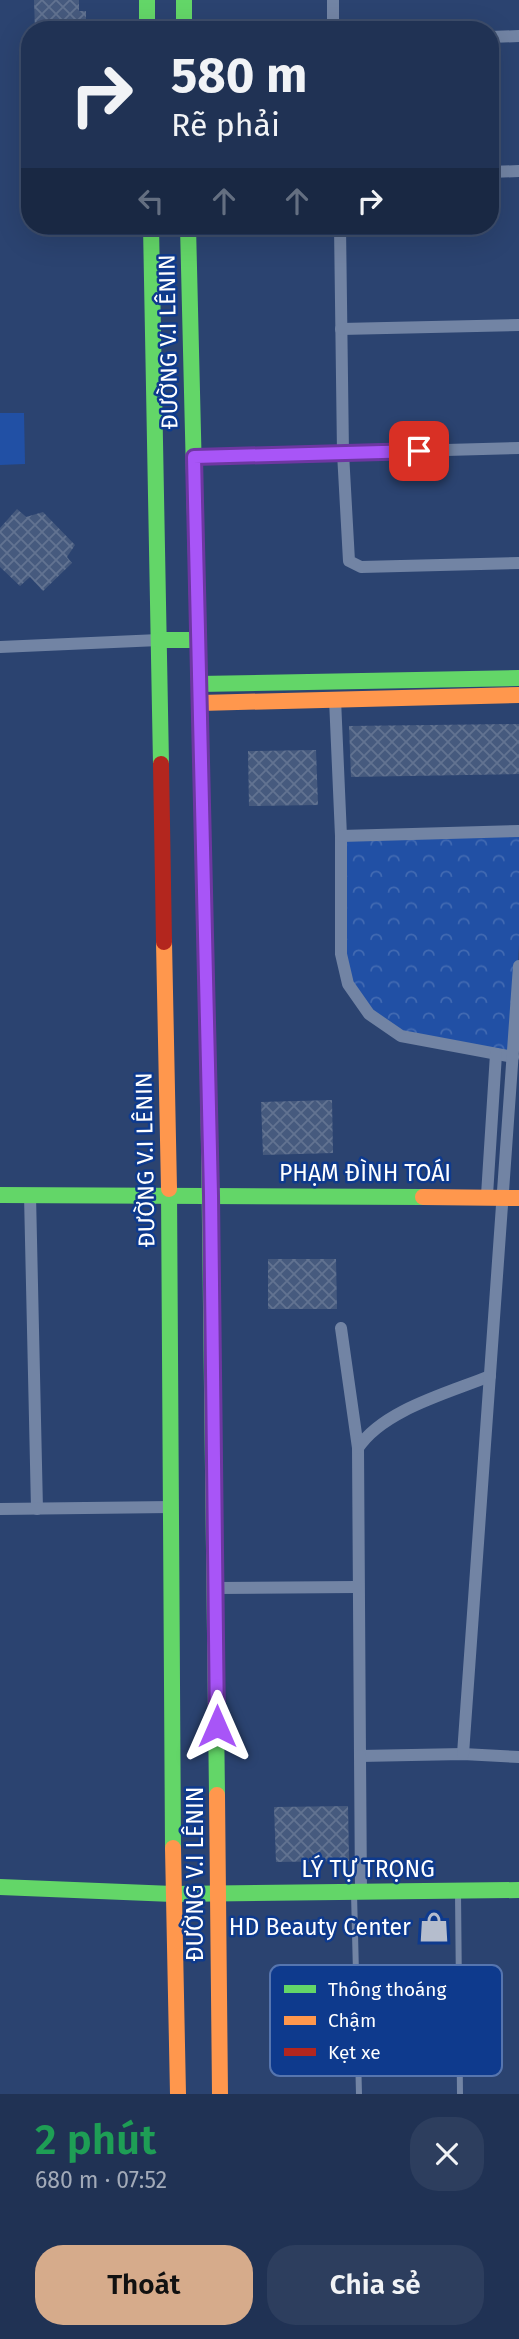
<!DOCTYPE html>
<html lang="vi">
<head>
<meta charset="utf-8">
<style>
	:root { --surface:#203254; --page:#2d3e5e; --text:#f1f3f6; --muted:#a2aab8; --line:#3d4d6b; --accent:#d6ab8b }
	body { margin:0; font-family:"Fira Sans",sans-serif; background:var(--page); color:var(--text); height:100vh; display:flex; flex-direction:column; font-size:26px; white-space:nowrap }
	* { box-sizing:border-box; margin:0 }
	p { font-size:23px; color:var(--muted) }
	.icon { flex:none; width:38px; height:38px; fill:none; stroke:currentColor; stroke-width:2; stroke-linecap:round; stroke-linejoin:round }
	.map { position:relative; height:2094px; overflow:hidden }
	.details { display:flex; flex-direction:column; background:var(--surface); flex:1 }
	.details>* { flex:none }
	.hud { position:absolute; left:21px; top:21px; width:478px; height:214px; border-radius:28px; box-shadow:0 7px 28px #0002,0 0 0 2px var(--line); background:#203254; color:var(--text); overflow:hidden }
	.pin { position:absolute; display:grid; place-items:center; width:60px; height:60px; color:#fff; margin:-30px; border-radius:14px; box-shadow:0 4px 10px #0006 }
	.me { position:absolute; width:77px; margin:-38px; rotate:0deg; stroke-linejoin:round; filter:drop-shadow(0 0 5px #0008) }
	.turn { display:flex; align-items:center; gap:24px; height:147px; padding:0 35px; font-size:32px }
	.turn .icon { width:91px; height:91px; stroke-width:2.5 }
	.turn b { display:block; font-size:49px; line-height:60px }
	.lanes { display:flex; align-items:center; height:66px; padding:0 35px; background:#0003; justify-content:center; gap:35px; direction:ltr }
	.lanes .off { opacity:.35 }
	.round { display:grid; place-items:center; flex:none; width:74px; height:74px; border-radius:28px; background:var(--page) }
	.summary { display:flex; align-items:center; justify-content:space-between; height:119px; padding:0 35px }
	h1 { font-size:42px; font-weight:600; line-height:52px; color:#1e9e55 }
	.action { display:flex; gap:14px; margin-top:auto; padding:14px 35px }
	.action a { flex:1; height:80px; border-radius:28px; background:var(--accent); color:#111; font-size:28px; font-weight:600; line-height:80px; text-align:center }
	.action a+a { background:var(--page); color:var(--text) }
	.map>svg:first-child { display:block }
	.forest { fill:url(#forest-crowns) }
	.pitch { fill:#2150a5 }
	.building { fill:url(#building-cross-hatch) }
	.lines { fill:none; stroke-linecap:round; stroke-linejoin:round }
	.lane { stroke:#7284a4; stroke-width:6 }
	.street { stroke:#7284a4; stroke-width:12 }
	.fast { stroke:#63d668; stroke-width:16 }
	.slow { stroke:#ff974d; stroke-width:16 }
	.jam { stroke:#b3261e; stroke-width:16 }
	.route-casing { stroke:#6d37a1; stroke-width:18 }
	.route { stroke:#a855f7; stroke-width:12 }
	.labels { text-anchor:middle; stroke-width:5; stroke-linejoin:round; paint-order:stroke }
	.street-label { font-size:23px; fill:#fff; stroke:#0e3a8d }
	.poi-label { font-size:23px; fill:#fff; stroke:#0e3a8d; text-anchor:end }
	.key { fill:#0e3a8d; stroke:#5675af; stroke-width:2 }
	.key-label { font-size:19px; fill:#fff }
</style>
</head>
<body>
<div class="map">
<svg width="519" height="2094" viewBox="0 0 519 2094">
	<defs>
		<pattern id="forest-crowns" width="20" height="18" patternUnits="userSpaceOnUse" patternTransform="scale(1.75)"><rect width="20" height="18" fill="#2150a5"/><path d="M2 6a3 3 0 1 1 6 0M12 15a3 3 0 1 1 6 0" fill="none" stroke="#426ab2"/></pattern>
		<pattern id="building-cross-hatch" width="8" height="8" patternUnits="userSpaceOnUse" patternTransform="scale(1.75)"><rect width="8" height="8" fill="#465a7e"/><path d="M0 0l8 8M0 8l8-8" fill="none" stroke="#627391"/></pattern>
	</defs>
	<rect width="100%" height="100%" fill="#2b4370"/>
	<polygon class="forest" points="519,831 519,944 513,1057 389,1030 348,984 341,836"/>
	<polygon class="pitch" points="24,413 25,464 0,465 0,413"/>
	<g class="building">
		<polygon points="34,0 79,0 79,11 86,11 86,30 35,30"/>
		<polygon points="17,509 26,517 43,512 75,545 67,557 72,563 43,591 30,577 20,586 0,567 0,528"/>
		<polygon points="519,724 519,774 351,777 349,726"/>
		<polygon points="316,750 318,805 249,806 248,751"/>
		<polygon points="332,1100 333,1153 263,1155 261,1102"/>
		<polygon points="268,1259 336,1259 337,1309 268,1309"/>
		<polygon points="348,1806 349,1861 276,1862 274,1807"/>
	</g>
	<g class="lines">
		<g class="lane">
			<polyline points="354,1893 359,2094"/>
			<polyline points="458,1893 460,2094"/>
		</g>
		<g class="street">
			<polyline points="333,0 333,30"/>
			<polyline points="490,37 519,36"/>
			<polyline points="490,172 519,171"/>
			<polyline points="340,226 343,453 349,561 361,567 519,563"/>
			<polyline points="341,329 519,325"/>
			<polyline points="194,457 519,448"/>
			<polyline points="0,647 159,640"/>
			<polyline points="335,699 341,836 341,954 348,984 369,1014 401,1036 513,1057"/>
			<polyline points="341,836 519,831"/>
			<polyline points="30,1195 37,1509"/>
			<polyline points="487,1195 496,1054"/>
			<polyline points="341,1328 358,1448 360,1756 463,1754 519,1757"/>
			<path d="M358,1448C383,1410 448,1393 490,1376"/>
			<polyline points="0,1509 171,1507"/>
			<polyline points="217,1588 356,1587"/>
			<polyline points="463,1754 519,966"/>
			<polyline points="360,1756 361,1891"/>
		</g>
		<g class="fast">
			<polyline points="147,0 147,30"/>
			<polyline points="184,0 184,30"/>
			<polyline points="151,226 161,764"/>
			<polyline points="188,226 200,723"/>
			<polyline points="159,640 198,640"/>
			<polyline points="199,684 519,678"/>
			<polyline points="208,1064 217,1795"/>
			<polyline points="169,1189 173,1848"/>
			<polyline points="0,1195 423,1197"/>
			<polyline points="0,1887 173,1894 519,1890"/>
		</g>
		<g class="slow">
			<polyline points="200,703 519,695"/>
			<polyline points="164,942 169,1189"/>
			<polyline points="423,1197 519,1198"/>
			<polyline points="217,1795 220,2094"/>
			<polyline points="173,1848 178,2094"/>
		</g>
		<g class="jam">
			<polyline points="200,723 208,1064"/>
			<polyline points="161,764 164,942"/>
		</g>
	</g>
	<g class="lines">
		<g class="route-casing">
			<polyline id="route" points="217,1726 211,1195 194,457 419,451"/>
		</g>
		<use href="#route" class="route"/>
	</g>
	<defs>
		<g id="shop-bare" transform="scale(2.415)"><path d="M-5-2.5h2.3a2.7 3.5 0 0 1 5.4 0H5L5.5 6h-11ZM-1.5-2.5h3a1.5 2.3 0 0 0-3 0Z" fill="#b5bdcd" stroke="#0e3a8d" stroke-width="2.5" paint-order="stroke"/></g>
	</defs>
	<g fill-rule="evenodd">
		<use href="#shop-bare" x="434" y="1927"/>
	</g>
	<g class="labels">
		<g class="street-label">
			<text transform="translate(168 342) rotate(-91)" y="8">ĐƯỜNG V.I LÊNIN</text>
			<text transform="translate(145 1160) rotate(-91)" y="8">ĐƯỜNG V.I LÊNIN</text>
			<text x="365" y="1181">PHẠM ĐÌNH TOÁI</text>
			<text x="368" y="1877">LÝ TỰ TRỌNG</text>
			<text transform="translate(195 1874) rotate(-90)" y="8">ĐƯỜNG V.I LÊNIN</text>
		</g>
		<g class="poi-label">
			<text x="411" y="1935">HD Beauty Center</text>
		</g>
	</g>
	<rect x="270" y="1965" width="232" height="111" rx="10" class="key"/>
	<rect x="284" y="1985" width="32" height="8" fill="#63d668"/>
	<rect x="284" y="2016" width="32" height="9" fill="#ff974d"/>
	<rect x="284" y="2048" width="32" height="8" fill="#b3261e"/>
	<g class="key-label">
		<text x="328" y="1996">Thông thoáng</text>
		<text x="328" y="2027">Chậm</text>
		<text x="328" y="2059">Kẹt xe</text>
	</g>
</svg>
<div class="pin" style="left:419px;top:451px;background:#d93025"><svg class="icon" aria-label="arrive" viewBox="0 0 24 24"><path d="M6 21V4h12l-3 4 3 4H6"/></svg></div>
<svg class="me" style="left:217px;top:1726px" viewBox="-20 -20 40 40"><path d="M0-17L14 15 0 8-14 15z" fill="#a855f7" stroke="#fff" stroke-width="4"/></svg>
<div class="hud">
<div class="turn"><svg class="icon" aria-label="right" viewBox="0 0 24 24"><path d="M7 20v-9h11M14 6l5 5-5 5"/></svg><div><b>580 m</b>Rẽ phải</div></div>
<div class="lanes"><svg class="icon off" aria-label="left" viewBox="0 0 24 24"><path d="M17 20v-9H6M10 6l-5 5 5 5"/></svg><svg class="icon off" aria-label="ahead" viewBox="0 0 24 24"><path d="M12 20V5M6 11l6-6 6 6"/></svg><svg class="icon off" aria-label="ahead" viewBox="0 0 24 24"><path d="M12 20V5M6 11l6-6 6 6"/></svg><svg class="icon" aria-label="right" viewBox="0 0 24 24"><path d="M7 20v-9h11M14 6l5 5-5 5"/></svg></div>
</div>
</div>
<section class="details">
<div class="summary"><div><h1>2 phút</h1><p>680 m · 07:52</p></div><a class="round"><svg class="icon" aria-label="close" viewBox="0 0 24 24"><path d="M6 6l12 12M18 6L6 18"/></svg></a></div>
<div class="action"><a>Thoát</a><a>Chia sẻ</a></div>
</section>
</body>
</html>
